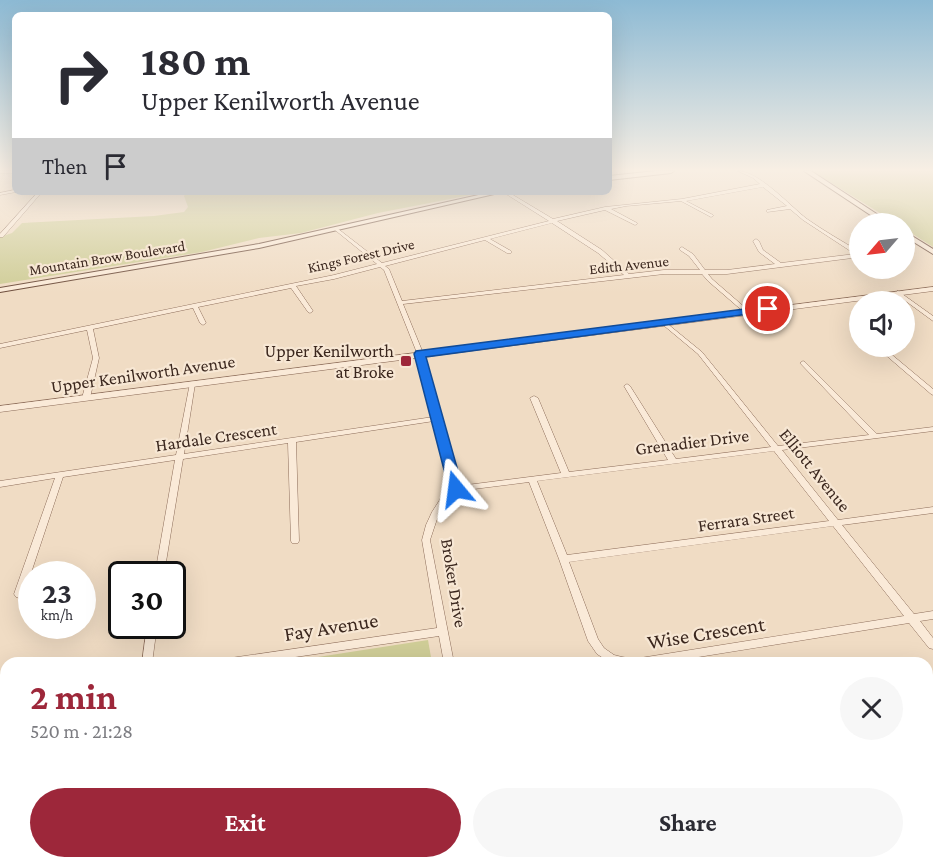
<!DOCTYPE html>
<html lang="en">
<head>
<meta charset="utf-8">
<style>
	:root { --surface:#fff; --page:#f7f7f7; --text:#2b2b33; --muted:#7c7c81; --accent:#9d273a }
	body { margin:0; font-family:"Crimson Pro",serif; background:var(--page); color:var(--text); height:100vh; display:flex; flex-direction:column; font-size:22px; white-space:nowrap }
	* { box-sizing:border-box; margin:0 }
	p { font-size:20px; color:var(--muted) }
	.icon { flex:none; width:33px; height:33px; fill:none; stroke:currentColor; stroke-width:2; stroke-linecap:round; stroke-linejoin:round }
	.map { position:relative; flex:1; overflow:hidden }
	.drawer { position:absolute; left:0px; top:657px; width:933px; height:212px; display:flex; flex-direction:column; background:var(--surface); border-radius:18px 18px 0 0; box-shadow:0 6px 24px #0002 }
	.drawer>* { flex:none }
	.top-card { position:absolute; left:12px; top:12px; width:600px; height:183px; border-radius:9px; box-shadow:0 6px 24px #0002; background:#fff; color:var(--text); overflow:hidden }
	.needle { width:39px; rotate:242deg }
	.tools { position:absolute; left:849px; top:213px; display:grid; gap:12px }
	.tools a { display:grid; place-items:center; width:66px; height:66px; border-radius:50%; background:var(--surface); box-shadow:0 6px 24px #0002; font-size:30px }
	.speed { position:absolute; left:18px; top:561px; display:flex; gap:12px; font-size:30px; font-weight:700; text-align:center }
	.speed>* { display:grid; place-content:center; width:78px; height:78px; border-radius:50%; background:var(--surface); box-shadow:0 6px 24px #0002; line-height:1 }
	.speed small { font-size:15px; font-weight:400 }
	.speed .limit { border:3px solid #111; border-radius:9px; background:#fff; color:#111 }
	.pin { position:absolute; display:grid; place-items:center; width:51px; height:51px; color:#fff; margin:-26px; border:3px solid #fff; border-radius:50%; box-shadow:0 2px 6px #0007 }
	.me { position:absolute; width:66px; margin:-33px; rotate:344deg; stroke-linejoin:round; filter:drop-shadow(0 0 4px #0008) }
	.turn { display:flex; align-items:center; gap:21px; height:126px; padding:0 30px; font-size:27px }
	.turn .icon { width:78px; height:78px; stroke-width:2.5 }
	.turn b { display:block; font-size:42px; line-height:51px }
	.then { display:flex; align-items:center; height:57px; padding:0 30px; background:#0003; gap:12px; font-size:22px }
	.round { display:grid; place-items:center; flex:none; width:63px; height:63px; border-radius:32px; background:var(--page) }
	.overview { display:flex; align-items:center; justify-content:space-between; height:102px; padding:0 30px }
	h1 { font-size:36px; font-weight:700; line-height:45px; color:var(--accent) }
	.action { display:flex; gap:12px; margin-top:auto; padding:12px 30px }
	.action a { flex:1; height:69px; border-radius:36px; background:var(--accent); color:#fff; font-size:24px; font-weight:700; line-height:69px; text-align:center }
	.action a+a { background:var(--page); color:var(--text) }
	.map>svg:first-child { display:block }
	.green { fill:#cfcd97 }
	.lines { fill:none; stroke-linecap:round; stroke-linejoin:round }
	.minor-casing { stroke:#8c6c59; stroke-width:1 }
	.tertiary-casing { stroke:#8c6c59; stroke-width:1 }
	.secondary-casing { stroke:#6d4d3c; stroke-width:2 }
	.minor { fill:#faead8; fill-rule:evenodd }
	.tertiary { fill:#faead8; fill-rule:evenodd }
	.secondary { fill:#faead8; fill-rule:evenodd }
	.route { fill:#1a73e8; stroke:#114b97; stroke-width:1.5 }
	.poi-dot { fill:#9d273a; stroke:#f7e7d4; stroke-width:2 }
	.labels { text-anchor:middle; stroke-width:4.5; stroke-linejoin:round; paint-order:stroke }
	.far-street-label { font-size:15px; fill:#3b271e; stroke:#f7e7d4 }
	.poi-label { font-size:18px; fill:#3b271e; stroke:#f7e7d4; text-anchor:end }
	.street-label { font-size:18px; fill:#3b271e; stroke:#f7e7d4 }
	.near-street-label { font-size:21px; fill:#3b271e; stroke:#f7e7d4 }
</style>
</head>
<body>
<div class="map">
<svg width="933" height="868" viewBox="0 0 933 868">
	<rect width="100%" height="100%" fill="#f0dcc4"/>
	<g class="green">
		<polygon points="812,171 933,171 933,247 905,229 904,224 896,223"/>
		<polygon points="187,192 196,192 198,195 218,192 486,192 378,213 301,233 259,238 202,252 0,284 0,237 12,233 22,223 154,216 184,212 188,207 184,196"/>
		<polygon points="428,640 432,663 279,663"/>
		<polygon points="108,863 466,862 467,868 104,868"/>
	</g>
	<g class="lines">
		<g class="minor-casing">
			<g id="minor">
				<rect x="0" y="171" width="15" height="2"/>
				<path d="M738,171C759,171 790,206 807,219C824,231 842,241 860,252V257L727,274H708L712,279L749,311L750,312L747,314L745,313L708,281L702,274H664L403,304L423,353L459,486L561,473L530,398L534,396L538,398L569,472L668,460L624,386L627,384L630,386L676,459L771,447L698,354L662,324L661,323L664,321L702,352L778,446L869,435L800,363L803,361L805,362L877,434L933,427V431L782,450L838,520L933,507V513L842,525L914,614L933,611V619L920,621L933,638V649L929,648L909,623L661,663H611L597,654L588,641L559,559L529,482L458,491L447,502L437,519L430,540L454,663H444L439,636L254,663H219L220,660L224,659L437,628L422,540L426,525L432,512L441,498L452,488L434,421L296,442L299,541L298,543H292L291,541L288,443L183,459L164,574H155L175,460L63,477L24,594L22,597L19,598L16,597L14,594L55,478L0,487V481L176,455L190,383H194L195,384L184,454L433,417L417,353L384,270L380,267L334,279L296,286L313,311L310,313L308,312L291,288L198,307L206,323L203,325L200,323L193,308L93,329L99,358L90,398L86,400L82,398L93,358L87,330L0,348V344L334,275L377,264L335,230V229L337,228L382,263L549,221L503,192H508L553,219L605,207L682,199L760,184L753,178ZM763,187L787,206L767,210V212L790,209L803,220L855,254L781,263L763,250L759,241L756,239L753,241L759,252L775,264L727,270H705L693,254L682,247L680,248V250L689,256L700,270H664L629,274L602,250L557,221L605,210L635,225L637,224V223L611,209L626,206L681,201L711,217L713,216V215L686,201ZM552,223L598,253L624,275L402,301L389,269L385,266L485,240L507,253H511V251L490,239ZM774,451L829,521L567,555L537,481ZM833,526L904,616L634,659L622,657L614,655L604,648L598,639L569,562Z"/>
				<polygon points="15,190 15,192 16,192 0,195 0,193"/>
				<polygon points="38,192 42,192 3,237 0,237 0,234"/>
				<polygon points="898,291 933,316 933,321 896,294 895,293"/>
				<polygon points="883,348 885,349 933,389 933,395 931,394 881,351 880,350 881,349"/>
				<polygon points="147,626 157,626 152,663 142,663"/>
				<polygon points="933,756 933,766 927,767 927,757"/>
				<polygon points="927,857 933,868 919,868 917,862 927,862"/>
				<polygon points="87,862 100,862 98,868 84,868"/>
				<polygon points="483,862 496,862 497,868 483,868"/>
			</g>
		</g>
		<g class="tertiary-casing">
			<polygon id="tertiary" points="933,287 933,291 0,412 0,406"/>
		</g>
		<g class="secondary-casing">
			<g id="secondary">
				<polygon points="656,171 674,171 671,173 609,180 609,176"/>
				<polygon points="804,171 811,171 892,224 884,224"/>
				<polygon points="492,192 503,192 259,248 0,292 0,288 259,244"/>
				<polygon points="904,231 933,249 933,254 904,236"/>
			</g>
		</g>
		<use href="#minor" class="minor"/>
		<use href="#tertiary" class="tertiary"/>
		<use href="#secondary" class="secondary"/>
	</g>
	<linearGradient id="sky" x2="0" y2="1"><stop stop-color="#8dbad4"/><stop offset="0.58" stop-color="#f8efe4"/><stop offset="1" stop-color="#f8efe4" stop-opacity="0"/></linearGradient>
	<rect width="933" height="293" fill="url(#sky)"/>
	<polygon class="route" points="768,306 774,309 772,311 426,357 463,489 456,494 449,489 414,354 416,351"/>
	<rect class="poi-dot" x="400" y="355" width="12" height="12" rx="3"/>
	<g class="labels">
		<g class="far-street-label">
			<text transform="translate(361 256) rotate(-13)" y="5">Kings Forest Drive</text>
			<text transform="translate(107 258) rotate(-9)" y="5">Mountain Brow Boulevard</text>
			<text transform="translate(629 265) rotate(-6)" y="5">Edith Avenue</text>
		</g>
		<g class="poi-label">
			<text x="394" y="357">Upper Kenilworth<tspan x="394" dy="21">at Broke</tspan></text>
		</g>
		<g class="street-label">
			<text transform="translate(143 374) rotate(-8)" y="6">Upper Kenilworth Avenue</text>
			<text transform="translate(216 437) rotate(-8)" y="6">Hardale Crescent</text>
			<text transform="translate(692 442) rotate(-7)" y="6">Grenadier Drive</text>
			<text transform="translate(815 470) rotate(51)" y="6">Elliott Avenue</text>
			<text transform="translate(746 519) rotate(-8)" y="6">Ferrara Street</text>
			<text transform="translate(454 583) rotate(81)" y="6">Broker Drive</text>
		</g>
		<g class="near-street-label">
			<text transform="translate(331 627) rotate(-9)" y="7">Fay Avenue</text>
			<text transform="translate(706 633) rotate(-9)" y="7">Wise Crescent</text>
		</g>
	</g>
</svg>
<div class="tools">
<a><svg class="needle" viewBox="-14 -14 28 28"><path d="M0-13l5 13h-10z" fill="#e53935"/><path d="M0 13l5-13h-10z" fill="#7c7c81"/></svg></a>
<a><svg class="icon" aria-label="sound" viewBox="0 0 24 24"><path d="M4 9h4l5-4v14l-5-4H4zM17 9q2 3 0 6"/></svg></a>
</div>
<div class="speed"><div>23<small>km/h</small></div><div class="limit">30</div></div>
<div class="pin" style="left:768px;top:309px;background:#d93025"><svg class="icon" aria-label="arrive" viewBox="0 0 24 24"><path d="M6 21V4h12l-3 4 3 4H6"/></svg></div>
<svg class="me" style="left:456px;top:489px" viewBox="-20 -20 40 40"><path d="M0-17L14 15 0 8-14 15z" fill="#1a73e8" stroke="#fff" stroke-width="4"/></svg>
<div class="top-card">
<div class="turn"><svg class="icon" aria-label="right" viewBox="0 0 24 24"><path d="M7 20v-9h11M14 6l5 5-5 5"/></svg><div><b>180 m</b>Upper Kenilworth Avenue</div></div>
<div class="then">Then<svg class="icon" aria-label="arrive" viewBox="0 0 24 24"><path d="M6 21V4h12l-3 4 3 4H6"/></svg></div>
</div>
<section class="drawer">
<div class="overview"><div><h1>2 min</h1><p>520 m · 21:28</p></div><a class="round"><svg class="icon" aria-label="close" viewBox="0 0 24 24"><path d="M6 6l12 12M18 6L6 18"/></svg></a></div>
<div class="action"><a>Exit</a><a>Share</a></div>
</section>
</div>
</body>
</html>
